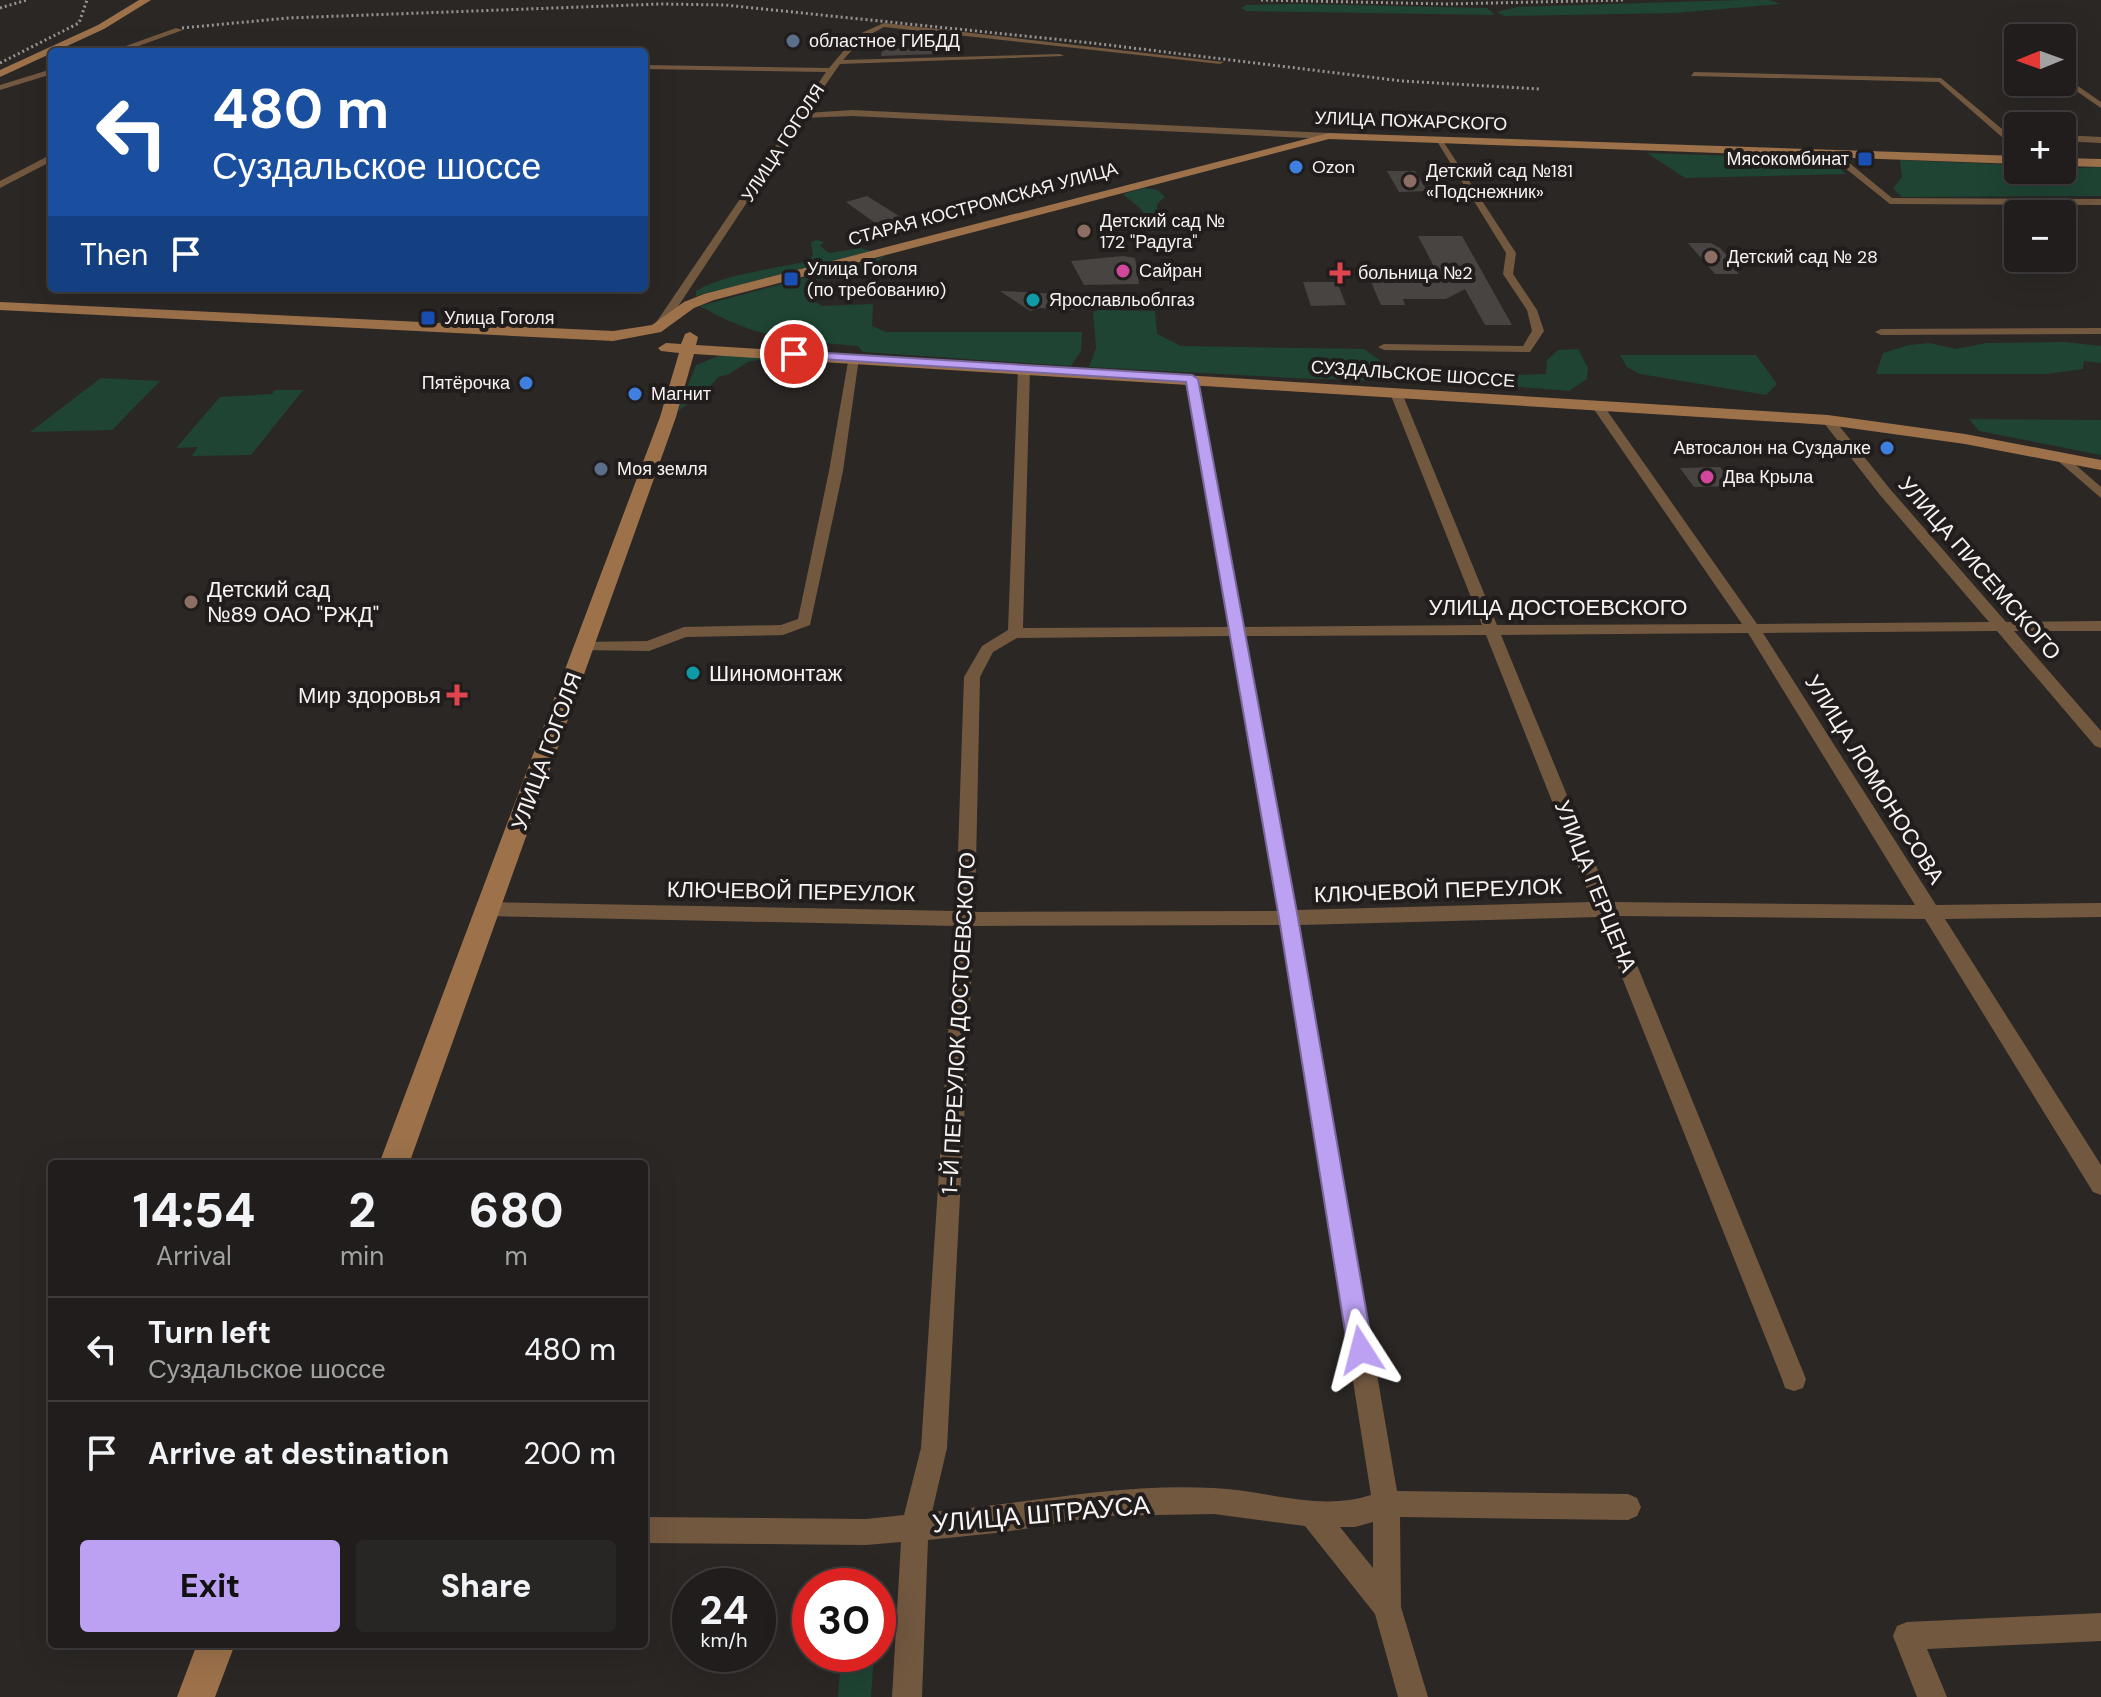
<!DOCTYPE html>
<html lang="en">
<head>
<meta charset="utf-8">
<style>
	:root { --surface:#201d1c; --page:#282625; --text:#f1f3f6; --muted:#a2a2a3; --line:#3d3b3b; --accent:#bca0f2 }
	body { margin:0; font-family:"DM Sans",sans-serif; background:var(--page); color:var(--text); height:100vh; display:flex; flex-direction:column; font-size:30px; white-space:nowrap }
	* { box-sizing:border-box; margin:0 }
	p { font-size:26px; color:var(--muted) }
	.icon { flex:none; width:44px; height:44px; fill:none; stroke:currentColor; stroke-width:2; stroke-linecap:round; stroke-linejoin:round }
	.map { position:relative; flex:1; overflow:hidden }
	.sheet { position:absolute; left:48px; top:1160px; width:600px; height:488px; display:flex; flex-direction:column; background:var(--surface); border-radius:8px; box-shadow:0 8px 32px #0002,0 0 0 2px var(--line) }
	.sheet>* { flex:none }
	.top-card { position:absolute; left:48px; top:48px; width:600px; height:244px; border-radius:8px; box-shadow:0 8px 32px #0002,0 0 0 2px var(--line); background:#1a4fa0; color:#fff; overflow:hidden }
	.needle { width:52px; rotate:269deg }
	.tools { position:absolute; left:2004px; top:24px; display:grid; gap:16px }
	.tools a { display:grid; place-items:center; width:72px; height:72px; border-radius:8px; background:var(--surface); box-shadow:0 8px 32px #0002,0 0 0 2px var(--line); font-size:40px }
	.speed { position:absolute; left:672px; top:1568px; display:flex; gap:16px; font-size:40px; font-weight:700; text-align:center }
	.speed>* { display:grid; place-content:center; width:104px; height:104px; border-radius:50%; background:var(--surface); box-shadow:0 8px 32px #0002,0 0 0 2px var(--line); line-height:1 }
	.speed small { font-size:20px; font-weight:400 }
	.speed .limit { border:12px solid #d22; background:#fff; color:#111 }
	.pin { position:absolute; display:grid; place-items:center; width:68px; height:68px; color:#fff; margin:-34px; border:4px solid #fff; border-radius:50%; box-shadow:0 2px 8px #0007 }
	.me { position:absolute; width:88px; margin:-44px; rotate:351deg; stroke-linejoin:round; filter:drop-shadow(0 0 6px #0008) }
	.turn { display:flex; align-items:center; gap:28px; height:168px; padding:0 32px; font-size:36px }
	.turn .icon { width:104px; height:104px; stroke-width:2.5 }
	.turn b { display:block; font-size:56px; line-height:68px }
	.then { display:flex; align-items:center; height:76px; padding:0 32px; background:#0003; gap:16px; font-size:30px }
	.eta { display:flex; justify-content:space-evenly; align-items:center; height:136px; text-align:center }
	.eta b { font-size:48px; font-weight:800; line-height:56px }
	.cta { display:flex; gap:16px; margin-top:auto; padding:16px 32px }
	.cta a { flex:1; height:92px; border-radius:8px; background:var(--accent); color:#111; font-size:32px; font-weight:800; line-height:92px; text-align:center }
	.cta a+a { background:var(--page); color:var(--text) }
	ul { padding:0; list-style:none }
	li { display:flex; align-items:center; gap:24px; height:104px; padding:0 32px; border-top:2px solid var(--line) }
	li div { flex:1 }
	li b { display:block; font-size:30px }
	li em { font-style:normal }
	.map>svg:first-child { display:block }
	.green { fill:#1f4434 }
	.building { fill:#484442 }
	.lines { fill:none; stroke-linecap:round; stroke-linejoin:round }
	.street { fill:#735840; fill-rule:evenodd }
	.secondary { fill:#9d724b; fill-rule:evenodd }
	.rail { stroke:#989493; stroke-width:3; stroke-dasharray:2 3; stroke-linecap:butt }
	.route { fill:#bca0f2; stroke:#7a689d; stroke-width:2 }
	.service-dot { fill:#5c6f8a; stroke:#211d1c; stroke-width:3 }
	.transit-dot { fill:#1a4fb4; stroke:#211d1c; stroke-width:3 }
	.shop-dot { fill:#3f7fe0; stroke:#211d1c; stroke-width:3 }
	.education-dot { fill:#8d6e63; stroke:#211d1c; stroke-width:3 }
	.hotel-dot { fill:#d1479c; stroke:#211d1c; stroke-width:3 }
	.health-dot { fill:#e0444e; stroke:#211d1c; stroke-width:3 }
	.culture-dot { fill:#0f9aa8; stroke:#211d1c; stroke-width:3 }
	.labels { text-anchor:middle; stroke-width:8; stroke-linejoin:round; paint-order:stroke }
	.far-poi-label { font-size:18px; fill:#f6f3f2; stroke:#211d1c; text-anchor:start }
	.far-street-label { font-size:18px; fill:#f6f3f2; stroke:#211d1c }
	.street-label { font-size:22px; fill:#f6f3f2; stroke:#211d1c }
	.poi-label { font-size:22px; fill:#f6f3f2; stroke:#211d1c; text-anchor:start }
	.near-street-label { font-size:26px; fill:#f6f3f2; stroke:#211d1c }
</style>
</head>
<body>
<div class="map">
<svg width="2101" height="1697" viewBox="0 0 2101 1697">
	<rect width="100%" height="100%" fill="#2b2725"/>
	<g class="green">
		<polygon points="1739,0 1769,0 1781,4 1675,13 1504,16 1497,12 1517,7"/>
		<polygon points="1304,4 1487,8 1495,15 1246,11 1241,8 1246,5"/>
		<polygon points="1647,153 1796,158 1811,169 1840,169 1846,174 1685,178"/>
		<polygon points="1900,160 2018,165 2018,170 2101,167 2101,196 1902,197 1893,188 1902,177"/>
		<polygon points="1144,188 1158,190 1165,197 1157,204 1160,230 1152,232 1142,210 1123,194"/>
		<path d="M817,240L824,242L820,246L829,253L861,248L871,251L696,296V291C724,274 775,269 808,261L813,256L811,242Z"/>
		<path d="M885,256L876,262L873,270L819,279L806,295L822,306L873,304L872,326L886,332H1082L1081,351L1071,366L863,352L858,346C792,340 760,340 700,306Z"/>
		<path d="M1098,310L1155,311L1157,334L1181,346L1364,349L1381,361L1387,375L1384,379C1361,383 1337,378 1312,379L1089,367L1096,348L1093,312Z"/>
		<polygon points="2065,342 2101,346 2101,363 2084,361 2083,369 2047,374 1876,374 1883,353 1909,345 1929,343 1956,349 1986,343"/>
		<polygon points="1578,349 1588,368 1587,379 1569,391 1406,377 1400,364 1517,375 1546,374 1547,360 1558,350"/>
		<polygon points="724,354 772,357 748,362 729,374 718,377 708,389 678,411 696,365"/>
		<polygon points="1620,355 1756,355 1777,384 1766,395 1640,374 1627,367"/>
		<polygon points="101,378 160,381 112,430 30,432"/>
		<polygon points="275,390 303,390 251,455 192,456 198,447 176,448 220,397 272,394"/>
		<polygon points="1969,419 2101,420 2101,455 1979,431"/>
		<polygon points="841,1654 874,1654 871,1697 838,1697"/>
	</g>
	<g class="building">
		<polygon points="884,42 937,42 935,54 881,56"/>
		<polygon points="1387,171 1415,171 1427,191 1399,192"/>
		<polygon points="867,196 915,226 889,233 846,202"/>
		<polygon points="1418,236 1462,236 1512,325 1485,325 1465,289 1446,299 1403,299 1405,305 1381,305 1371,282 1441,280"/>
		<polygon points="1688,243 1711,243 1720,248 1737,266 1732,266 1739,274 1715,274"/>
		<polygon points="1123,256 1135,258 1139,284 1084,285 1071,261"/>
		<polygon points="1303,282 1337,282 1346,305 1311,306"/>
		<polygon points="1000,291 1023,292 1079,295 1076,310 1040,308 1030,311"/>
		<polygon points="1720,467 1734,486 1694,487 1680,468"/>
	</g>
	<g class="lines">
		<g class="street">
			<polygon points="884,23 1224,62 1220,64 884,27 862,39 843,60 1060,54 1064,56 840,64 806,113 852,110 1329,133 1333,136 1329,139 852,116 803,118 663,329 655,329 653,327 826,72 644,69 644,65 829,68 857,35"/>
			<polygon points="176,28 183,30 133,48 167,52 127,50 109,52"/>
			<polygon points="2016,42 2018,42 2018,47 2012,44"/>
			<polygon points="52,69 52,74 0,90 0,85"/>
			<polygon points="1694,72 1941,78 2008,134 2018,134 2018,140 2003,138 1939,82 1691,76"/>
			<polygon points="2062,75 2101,102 2101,108 2062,81"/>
			<polygon points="2062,135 2101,137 2101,143 2062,141"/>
			<polygon points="1435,138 1441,138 1516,253 1513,274 1537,310 1544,331 1530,352 1384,350 1378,347 1384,344 1523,346 1532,331 1527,310 1503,274 1506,253"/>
			<polygon points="1830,152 1836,152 1892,198 2101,199 2101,205 1890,204 1830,156"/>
			<polygon points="52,154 52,161 0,188 0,181"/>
			<polygon points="2101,328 2101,334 1881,335 1875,332 1881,329"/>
			<polygon points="849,356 859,358 843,471 810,625 783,635 686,637 649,651 579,650 579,644 584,642 647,641 684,627 781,625 798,619 829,471"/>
			<path d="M1024,365L1030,369L1023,628L1229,627L1186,379L1192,375L1198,379L1244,627L1482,625L1390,393L1396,389L1402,393L1497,625L1742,624L1591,405L1597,401L1601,402L1757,624L1989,622L1880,495L1824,423L1822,420L1828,416L1832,417L1890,489L2006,622L2101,621V631H2014L2101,731V748L2095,746L1997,631L1763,633L1936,905L2101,903V917L1945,919L2101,1165V1195L2093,1192L1925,919L1617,916L1806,1379L1803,1388L1794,1391L1785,1388L1782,1379L1598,917L1300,925L1397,1491L1628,1494L1637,1498L1641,1507L1637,1516L1628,1520L1400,1517L1401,1607L1428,1697H1398L1375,1614L1305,1526L1214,1514L1101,1516L1005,1532L928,1540L922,1697H892L901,1542L866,1545L644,1543V1517L866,1519L904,1515L921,1448L955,926L488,916L481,914L479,909L481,904L488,902L956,911L964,677L982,646L1008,630L1018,369ZM1748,633L1915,905L1611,902L1501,635ZM1486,635L1592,902L1297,910L1246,636ZM1231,636L1278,911L975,912L980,677L993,652L1017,638ZM1281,925L1371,1495C1320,1512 1265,1490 1213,1488C1118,1483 1026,1504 932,1512L947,1448L974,926ZM1373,1522V1568L1340,1527H1355Z"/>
			<polygon points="2062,453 2101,487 2101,498 2057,460 2057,454"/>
			<polygon points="2101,1613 2101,1641 1927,1649 1947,1697 1917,1697 1893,1636 1897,1626 1907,1622"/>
		</g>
		<g class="secondary">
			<polygon points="139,0 151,0 104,29 0,77 0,70 98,25"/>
			<polygon points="1329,133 2018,156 2018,164 1329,139 714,300 694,308 661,332 613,341 0,310 0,302 613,331 652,325 684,302 704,294"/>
			<polygon points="2062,158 2101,159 2101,167 2062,166"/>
			<polygon points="690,332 698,337 696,345 1828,415 1965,434 2101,460 2101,470 1965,444 1828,425 694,354 676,417 409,1164 379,1164 660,417 679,353 661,351 658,348 666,343 681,344 685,334"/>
			<polygon points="197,1644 235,1644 215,1697 177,1697"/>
		</g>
		<g class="rail">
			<polyline points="1261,0 1447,4 1624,0"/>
			<polyline points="0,8 27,0"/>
			<polyline points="182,28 288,18 661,4 725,5 1092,43 1402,81 1539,89"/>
			<polyline points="0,63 79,23 87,0"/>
		</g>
	</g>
	<polygon class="route" points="794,351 1192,375 1198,379 1298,918 1373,1350 1369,1359 1361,1363 1352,1359 1348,1350 1279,918 1186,382 789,357 788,354"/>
	<g class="service-dot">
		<circle cx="793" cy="41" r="8"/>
		<circle cx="601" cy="469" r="8"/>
	</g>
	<g class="transit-dot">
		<rect x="1857" y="151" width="16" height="16" rx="4"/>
		<rect x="783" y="271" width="16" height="16" rx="4"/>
		<rect x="420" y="310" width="16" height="16" rx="4"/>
	</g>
	<g class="shop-dot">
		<circle cx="1296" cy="167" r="8"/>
		<circle cx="526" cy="383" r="8"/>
		<circle cx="635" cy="394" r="8"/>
		<circle cx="1887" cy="448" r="8"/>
	</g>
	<g class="education-dot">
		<circle cx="1410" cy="181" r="8"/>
		<circle cx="1084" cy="231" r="8"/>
		<circle cx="1711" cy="257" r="8"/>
		<circle cx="191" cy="602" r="8"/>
	</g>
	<g class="hotel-dot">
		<circle cx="1123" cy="271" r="8"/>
		<circle cx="1707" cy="477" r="8"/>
	</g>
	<g class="health-dot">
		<path d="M1336 261h8v8h8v8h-8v8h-8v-8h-8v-8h8z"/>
		<path d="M453 683h8v8h8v8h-8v8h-8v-8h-8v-8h8z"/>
	</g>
	<g class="culture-dot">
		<circle cx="1033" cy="300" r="8"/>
		<circle cx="693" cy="673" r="8"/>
	</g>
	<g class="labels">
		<g class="far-poi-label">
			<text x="809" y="47">областное ГИБДД</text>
			<text x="1849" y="165" text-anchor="end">Мясокомбинат</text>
			<text x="1312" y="173">Ozon</text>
			<text x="1426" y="177">Детский сад №181<tspan x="1426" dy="21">«Подснежник»</tspan></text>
			<text x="1100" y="227">Детский сад №<tspan x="1100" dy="21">172 "Радуга"</tspan></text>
			<text x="1727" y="263">Детский сад № 28</text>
			<text x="807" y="275">Улица Гоголя<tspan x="807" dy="21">(по требованию)</tspan></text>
			<text x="1139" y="277">Сайран</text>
			<text x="1358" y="279">больница №2</text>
			<text x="1049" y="306">Ярославльоблгаз</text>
			<text x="444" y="324">Улица Гоголя</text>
			<text x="510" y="389" text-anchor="end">Пятёрочка</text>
			<text x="651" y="400">Магнит</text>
			<text x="1871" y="454" text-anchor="end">Автосалон на Суздалке</text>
			<text x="617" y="475">Моя земля</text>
			<text x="1723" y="483">Два Крыла</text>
		</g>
		<g class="far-street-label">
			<text transform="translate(1411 121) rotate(2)" y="6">УЛИЦА ПОЖАРСКОГО</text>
			<text transform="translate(783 143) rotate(-57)" y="6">УЛИЦА ГОГОЛЯ</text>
			<text transform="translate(983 204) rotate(-15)" y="6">СТАРАЯ КОСТРОМСКАЯ УЛИЦА</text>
			<text transform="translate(1413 374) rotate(4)" y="6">СУЗДАЛЬСКОЕ ШОССЕ</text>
		</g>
		<g class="street-label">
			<text transform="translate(1980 568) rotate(49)" y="8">УЛИЦА ПИСЕМСКОГО</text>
			<text x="1558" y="615">УЛИЦА ДОСТОЕВСКОГО</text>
			<text transform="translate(546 751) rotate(-70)" y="8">УЛИЦА ГОГОЛЯ</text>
			<text transform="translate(1875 779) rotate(58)" y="8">УЛИЦА ЛОМОНОСОВА</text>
			<text transform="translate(1596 886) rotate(68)" y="8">УЛИЦА ГЕРЦЕНА</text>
			<text transform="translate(1438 890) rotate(-2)" y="8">КЛЮЧЕВОЙ ПЕРЕУЛОК</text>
			<text transform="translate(791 891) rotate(1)" y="8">КЛЮЧЕВОЙ ПЕРЕУЛОК</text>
			<text transform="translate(958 1023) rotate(-87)" y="8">1-Й ПЕРЕУЛОК ДОСТОЕВСКОГО</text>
		</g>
		<g class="poi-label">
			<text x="207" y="597">Детский сад<tspan x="207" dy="25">№89 ОАО "РЖД"</tspan></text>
			<text x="709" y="681">Шиномонтаж</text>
			<text x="441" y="703" text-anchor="end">Мир здоровья</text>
		</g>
		<g class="near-street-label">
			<text transform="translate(1041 1514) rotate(-5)" y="9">УЛИЦА ШТРАУСА</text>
		</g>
	</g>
</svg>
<div class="tools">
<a><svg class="needle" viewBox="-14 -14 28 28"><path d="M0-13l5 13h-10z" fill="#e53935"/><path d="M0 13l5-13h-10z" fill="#a2a2a3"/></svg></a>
<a>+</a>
<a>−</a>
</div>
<div class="speed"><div>24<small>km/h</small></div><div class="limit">30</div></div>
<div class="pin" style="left:794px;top:354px;background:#d93025"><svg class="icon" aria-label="arrive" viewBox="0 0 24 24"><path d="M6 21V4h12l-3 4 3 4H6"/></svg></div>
<svg class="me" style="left:1361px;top:1350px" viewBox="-20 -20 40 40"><path d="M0-17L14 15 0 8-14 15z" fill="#bca0f2" stroke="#fff" stroke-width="4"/></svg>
<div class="top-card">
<div class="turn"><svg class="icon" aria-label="left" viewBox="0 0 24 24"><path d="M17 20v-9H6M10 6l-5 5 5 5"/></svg><div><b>480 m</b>Суздальское шоссе</div></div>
<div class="then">Then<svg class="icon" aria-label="arrive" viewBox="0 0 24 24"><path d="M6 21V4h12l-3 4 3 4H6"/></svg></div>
</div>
<section class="sheet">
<div class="eta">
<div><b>14:54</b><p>Arrival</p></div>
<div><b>2</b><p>min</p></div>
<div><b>680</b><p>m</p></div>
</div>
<ul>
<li><svg class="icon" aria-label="left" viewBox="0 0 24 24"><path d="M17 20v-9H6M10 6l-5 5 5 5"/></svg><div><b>Turn left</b><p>Суздальское шоссе</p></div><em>480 m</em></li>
<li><svg class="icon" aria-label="arrive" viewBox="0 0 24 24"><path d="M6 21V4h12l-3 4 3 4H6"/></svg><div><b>Arrive at destination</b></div><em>200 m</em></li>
</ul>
<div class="cta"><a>Exit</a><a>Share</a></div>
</section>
</div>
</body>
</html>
